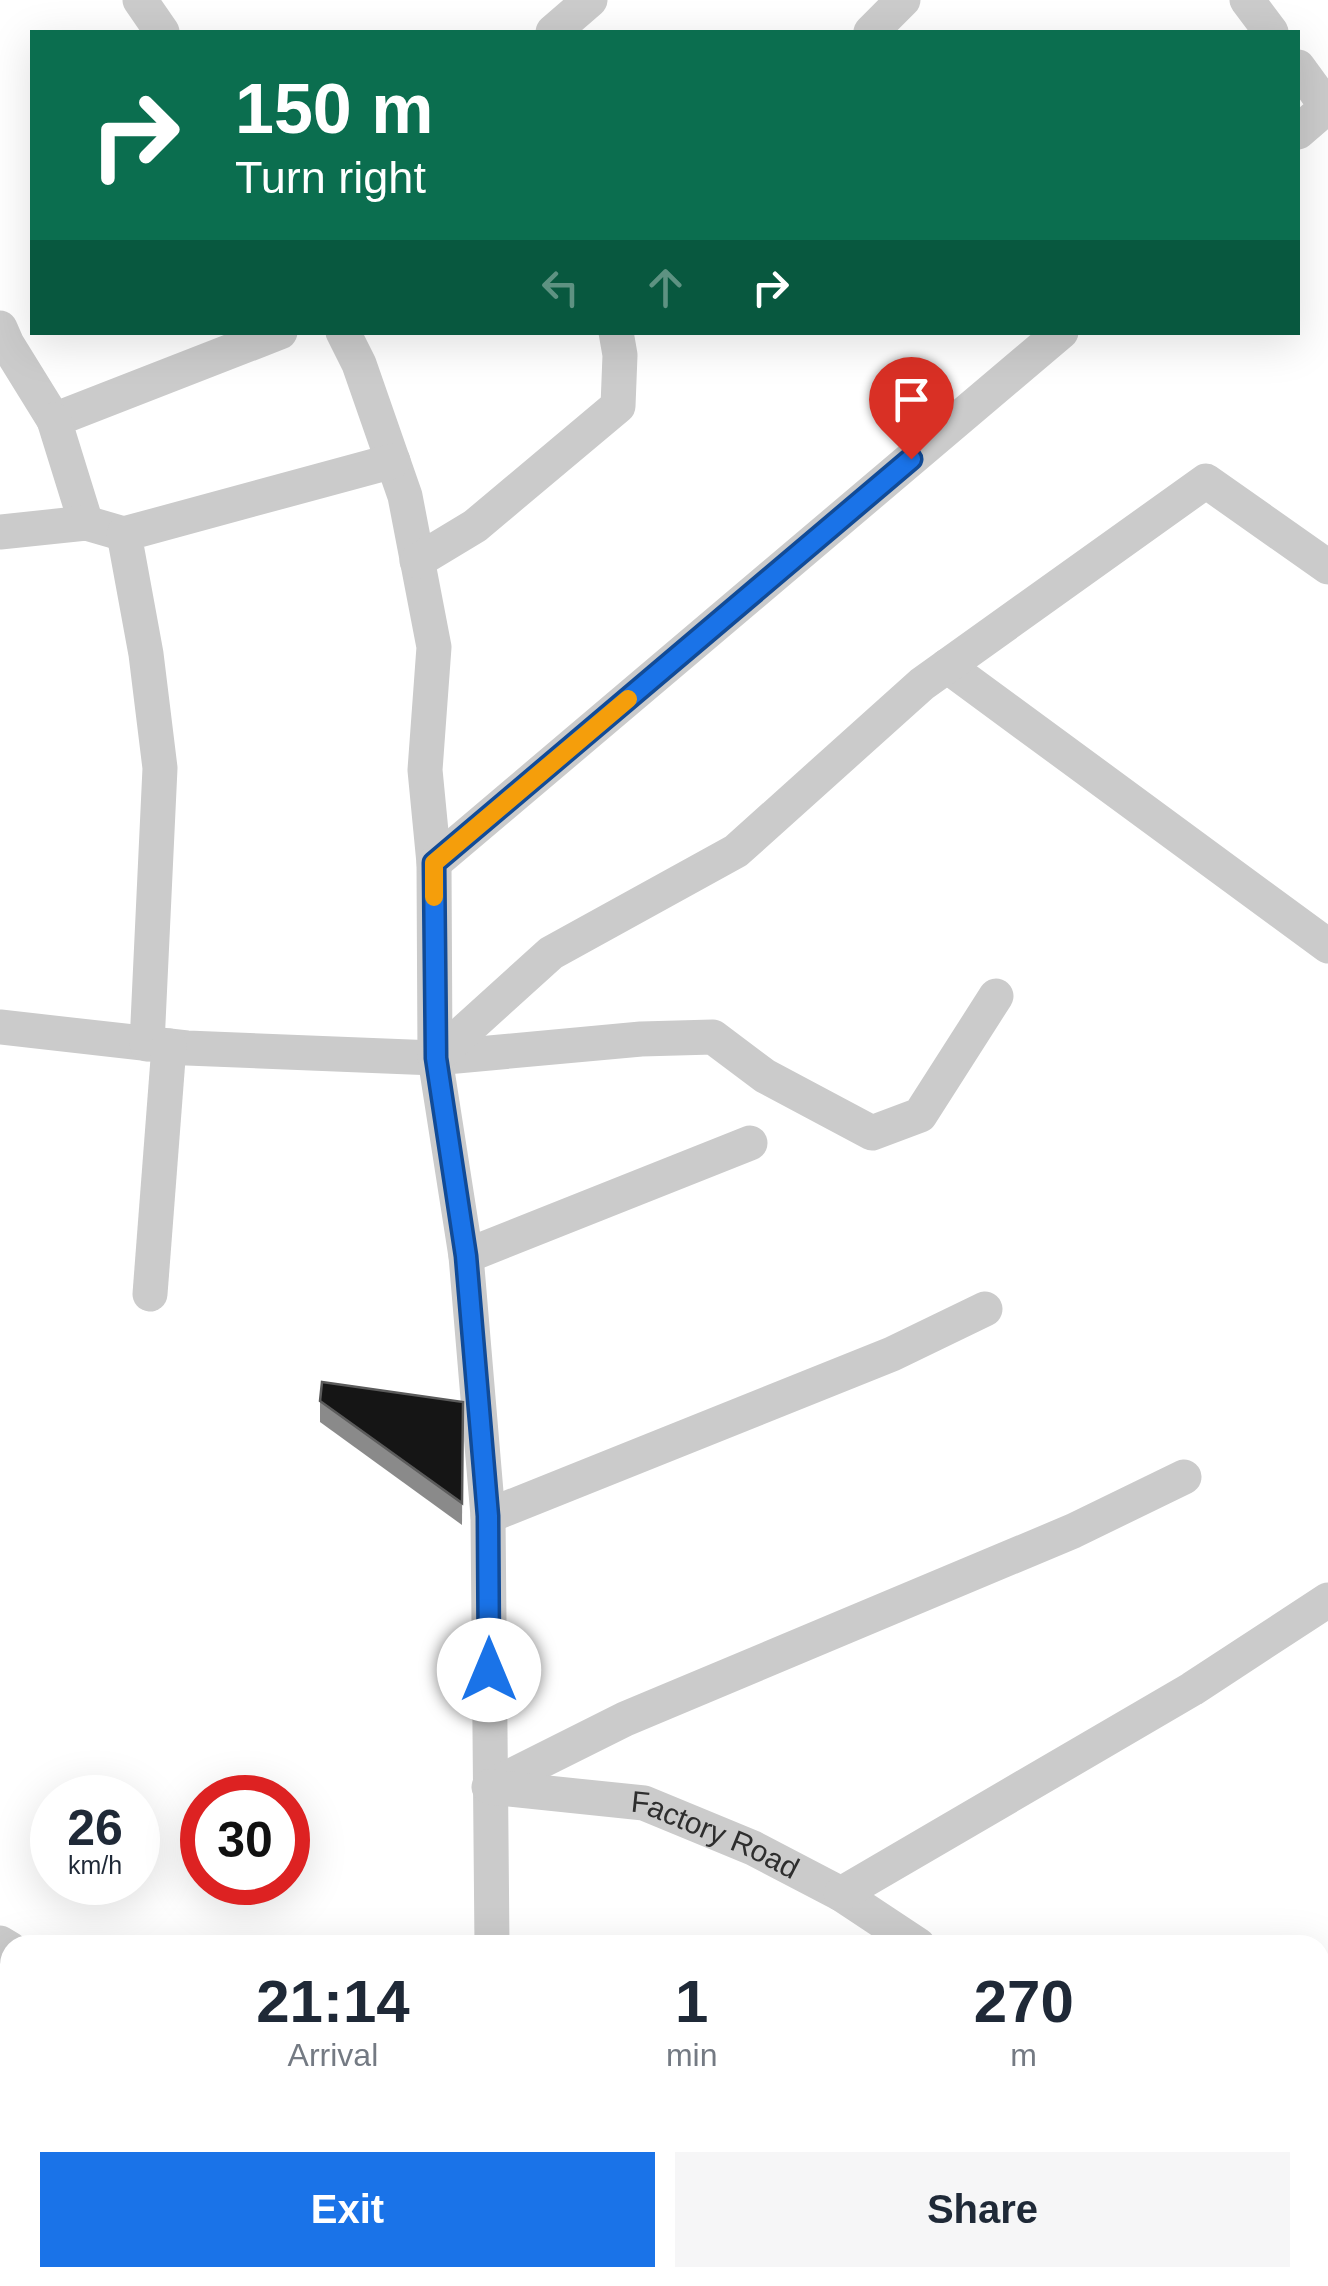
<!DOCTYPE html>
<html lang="en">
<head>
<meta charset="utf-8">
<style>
	:root { --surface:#fff; --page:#f6f6f7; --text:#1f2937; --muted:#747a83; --accent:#1a73e8 }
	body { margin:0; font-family:Arial,sans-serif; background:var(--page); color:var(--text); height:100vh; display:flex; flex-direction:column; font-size:38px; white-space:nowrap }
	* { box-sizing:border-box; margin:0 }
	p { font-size:32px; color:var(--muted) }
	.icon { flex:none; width:55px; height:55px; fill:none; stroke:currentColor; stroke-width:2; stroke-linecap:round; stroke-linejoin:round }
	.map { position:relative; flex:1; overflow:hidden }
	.drawer { position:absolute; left:0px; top:1935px; width:1330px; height:352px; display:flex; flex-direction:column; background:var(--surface); border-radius:30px 30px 0 0; box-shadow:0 10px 40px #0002 }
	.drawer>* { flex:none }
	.top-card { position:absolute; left:30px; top:30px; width:1270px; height:305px; border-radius:0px; box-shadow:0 10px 40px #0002; background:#0b6e4f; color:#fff; overflow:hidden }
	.speed { position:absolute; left:30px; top:1775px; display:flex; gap:20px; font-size:50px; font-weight:700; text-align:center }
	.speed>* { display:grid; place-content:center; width:130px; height:130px; border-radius:50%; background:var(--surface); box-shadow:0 10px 40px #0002; line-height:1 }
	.speed small { font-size:25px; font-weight:400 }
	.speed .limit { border:15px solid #d22; background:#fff; color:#111 }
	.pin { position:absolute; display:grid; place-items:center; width:85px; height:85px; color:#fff; margin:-102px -42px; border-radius:50% 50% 50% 0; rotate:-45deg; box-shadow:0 0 10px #0007 }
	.pin .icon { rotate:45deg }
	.me { position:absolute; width:110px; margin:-55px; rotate:0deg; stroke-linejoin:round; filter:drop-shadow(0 0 8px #0008) }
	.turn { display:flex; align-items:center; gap:35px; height:210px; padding:0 40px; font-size:45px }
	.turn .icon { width:130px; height:130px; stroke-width:2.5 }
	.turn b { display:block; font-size:70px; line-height:85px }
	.lanes { display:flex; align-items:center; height:95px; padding:0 40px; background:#0003; justify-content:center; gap:50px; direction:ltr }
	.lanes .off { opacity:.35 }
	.eta { display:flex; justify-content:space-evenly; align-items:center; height:170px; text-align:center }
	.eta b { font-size:60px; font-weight:600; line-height:70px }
	.action { display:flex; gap:20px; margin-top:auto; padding:20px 40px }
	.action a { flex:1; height:115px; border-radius:0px; background:var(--accent); color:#fff; font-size:40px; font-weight:600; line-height:115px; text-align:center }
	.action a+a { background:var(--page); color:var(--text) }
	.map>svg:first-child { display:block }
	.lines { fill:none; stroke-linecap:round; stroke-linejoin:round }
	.street { stroke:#cbcbcb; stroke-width:35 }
	.wall { fill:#8a8a8a }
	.building { fill:#151515; stroke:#5b5b5b; stroke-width:2.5 }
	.route-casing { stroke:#114b97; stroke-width:25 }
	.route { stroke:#1a73e8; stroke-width:18 }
	.slow { stroke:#f59e0b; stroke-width:18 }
	.labels { text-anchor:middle; stroke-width:10; stroke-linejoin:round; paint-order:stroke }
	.street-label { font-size:30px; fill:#2e2e2e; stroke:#fff }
</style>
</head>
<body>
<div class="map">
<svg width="1328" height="2286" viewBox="0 0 1328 2286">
	<rect width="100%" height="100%" fill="#fff"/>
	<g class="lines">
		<g class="street">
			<polyline points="140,0 162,32"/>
			<polyline points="1247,0 1271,32"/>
			<polyline points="553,32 590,0"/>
			<polyline points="871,32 903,0"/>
			<polyline points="1298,67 1327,107 1298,132"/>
			<polyline points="0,328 7,344 54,420 280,332"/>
			<polyline points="343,332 359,364 405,496 434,647 425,770 434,863 435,1058 466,1256 488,1516 492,1945"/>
			<polyline points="54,420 86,523"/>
			<polyline points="0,532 86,523 124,534"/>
			<polyline points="417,561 475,526 618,406 620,355 616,332"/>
			<polyline points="947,666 1328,946"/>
			<polyline points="434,863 1061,332"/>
			<polyline points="0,1027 187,1048 435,1058 641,1039 713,1037 765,1076 872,1133 920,1115 996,996"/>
			<polyline points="147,1044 160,768 146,654 124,534 393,461"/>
			<polyline points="435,1058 551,953 736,851 922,684 1206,481 1328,567"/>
			<polyline points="466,1256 750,1143"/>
			<polyline points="150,1294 169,1046"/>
			<polyline points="488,1516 892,1354 985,1309"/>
			<polyline points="489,1787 625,1719 1073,1531 1184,1477"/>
			<path id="s1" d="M490,1787L644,1803L753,1848L841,1894L918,1945"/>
			<polyline points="841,1894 1192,1689 1328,1600"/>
			<polyline points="0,1943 10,1949"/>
			<polyline points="1320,2046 1328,2047"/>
			<polyline points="0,2262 10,2267"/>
			<polyline points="28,2278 43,2286"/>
			<polyline points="409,2286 414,2278"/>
			<polyline points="485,2286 486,2278"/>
		</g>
	</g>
	<polygon class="wall" points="320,1401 463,1402 462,1525 320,1422"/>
	<polygon class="building" points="322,1382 463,1402 462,1503 320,1401"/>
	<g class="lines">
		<g class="route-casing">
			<polyline id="route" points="489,1670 488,1516 466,1256 436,1058 434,863 911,459"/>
		</g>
		<use href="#route" class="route"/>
		<polyline class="slow" points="434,897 434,863 628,699"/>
	</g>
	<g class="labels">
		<g class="street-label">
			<text dy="10" stroke="none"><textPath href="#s1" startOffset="232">Factory Road</textPath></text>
		</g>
	</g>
</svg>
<div class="speed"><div>26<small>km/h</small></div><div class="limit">30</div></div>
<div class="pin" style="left:911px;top:459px;background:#d93025"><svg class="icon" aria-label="arrive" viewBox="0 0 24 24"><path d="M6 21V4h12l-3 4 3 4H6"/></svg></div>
<svg class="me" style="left:489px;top:1670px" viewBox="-20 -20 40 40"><circle r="19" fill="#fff"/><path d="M0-13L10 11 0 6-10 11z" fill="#1a73e8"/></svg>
<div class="top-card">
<div class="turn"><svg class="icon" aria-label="right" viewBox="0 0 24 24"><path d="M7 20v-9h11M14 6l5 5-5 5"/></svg><div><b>150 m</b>Turn right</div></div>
<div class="lanes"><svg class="icon off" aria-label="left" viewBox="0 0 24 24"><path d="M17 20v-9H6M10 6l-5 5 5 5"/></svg><svg class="icon off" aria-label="ahead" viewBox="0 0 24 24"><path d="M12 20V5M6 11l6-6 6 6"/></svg><svg class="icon" aria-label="right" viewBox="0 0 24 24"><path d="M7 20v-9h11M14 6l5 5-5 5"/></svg></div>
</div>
<section class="drawer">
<div class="eta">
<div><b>21:14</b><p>Arrival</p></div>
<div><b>1</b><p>min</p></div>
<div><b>270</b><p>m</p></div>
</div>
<div class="action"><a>Exit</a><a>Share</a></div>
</section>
</div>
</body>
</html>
